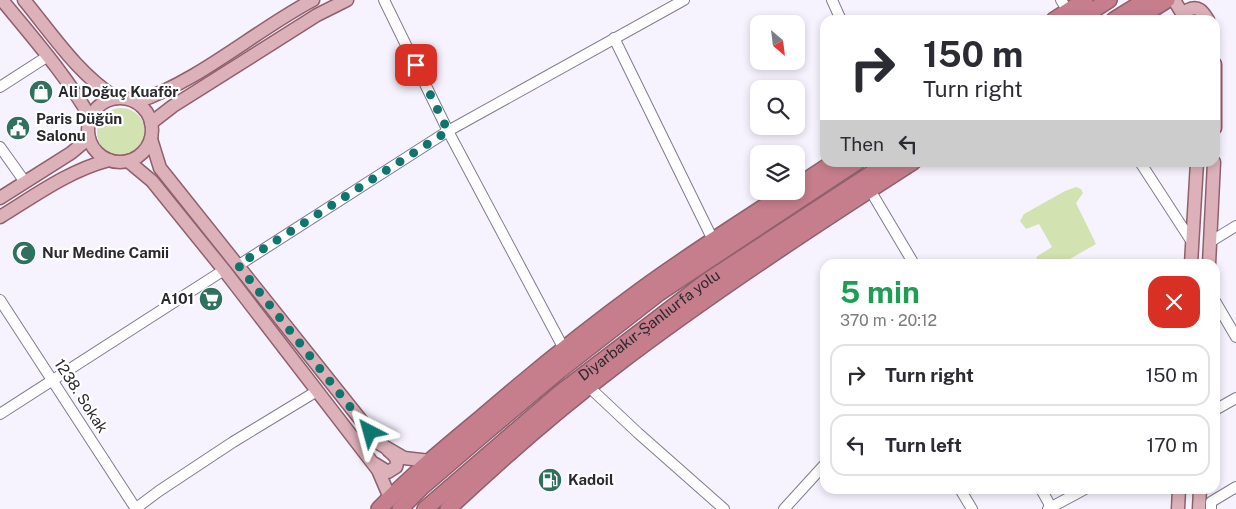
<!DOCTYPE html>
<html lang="en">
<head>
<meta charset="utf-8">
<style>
	:root { --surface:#fff; --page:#f2f2f3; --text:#2b2b33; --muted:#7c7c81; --line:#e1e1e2 }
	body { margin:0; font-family:"Public Sans",sans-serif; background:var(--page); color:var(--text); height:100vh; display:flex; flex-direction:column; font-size:19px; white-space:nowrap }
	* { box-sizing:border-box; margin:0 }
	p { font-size:16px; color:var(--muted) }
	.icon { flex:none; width:28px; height:28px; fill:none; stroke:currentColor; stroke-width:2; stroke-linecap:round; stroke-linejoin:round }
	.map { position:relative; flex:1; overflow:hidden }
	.side { position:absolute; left:820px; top:259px; width:400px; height:235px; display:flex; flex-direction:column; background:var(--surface); border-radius:15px; box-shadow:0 2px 8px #0003 }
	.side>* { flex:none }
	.top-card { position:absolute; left:820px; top:15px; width:400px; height:152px; border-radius:15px; box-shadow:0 2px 8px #0003; background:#fff; color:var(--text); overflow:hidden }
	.needle { width:32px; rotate:152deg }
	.controls { position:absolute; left:750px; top:15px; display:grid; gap:10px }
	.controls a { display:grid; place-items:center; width:55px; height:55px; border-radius:10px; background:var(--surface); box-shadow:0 2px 8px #0003; font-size:25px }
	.pin { position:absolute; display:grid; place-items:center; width:42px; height:42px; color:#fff; margin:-21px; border-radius:10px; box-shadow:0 2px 8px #0006 }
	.me { position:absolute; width:55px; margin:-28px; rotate:321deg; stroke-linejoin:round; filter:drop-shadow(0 0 4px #0008) }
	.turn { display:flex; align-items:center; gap:18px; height:105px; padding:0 20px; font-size:22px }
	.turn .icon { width:65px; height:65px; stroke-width:2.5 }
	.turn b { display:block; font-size:35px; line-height:42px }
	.then { display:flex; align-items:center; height:48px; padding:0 20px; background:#0003; gap:10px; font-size:19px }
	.round { display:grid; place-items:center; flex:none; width:52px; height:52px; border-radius:15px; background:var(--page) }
	.summary { display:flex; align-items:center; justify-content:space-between; height:85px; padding:0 20px }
	h1 { font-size:30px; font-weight:700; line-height:38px; color:#1e9e55 }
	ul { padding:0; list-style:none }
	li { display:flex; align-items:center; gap:15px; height:62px; margin:0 10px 8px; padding:0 10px; border:2px solid var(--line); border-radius:15px }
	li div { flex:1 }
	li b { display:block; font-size:19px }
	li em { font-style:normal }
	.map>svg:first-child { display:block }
	.green { fill:#d2e2b1 }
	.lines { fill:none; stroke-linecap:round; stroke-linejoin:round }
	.minor-casing { stroke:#807c8d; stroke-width:12 }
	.major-casing { stroke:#90606c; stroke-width:15 }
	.highway-casing { stroke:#90606c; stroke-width:18 }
	.minor { stroke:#fff; stroke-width:10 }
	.major { stroke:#ddb1ba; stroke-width:12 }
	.highway { stroke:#c67d8c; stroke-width:15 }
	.route { stroke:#0f766e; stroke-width:9; stroke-dasharray:0 16.2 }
	.labels { text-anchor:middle; stroke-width:4.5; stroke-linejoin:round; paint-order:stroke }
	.poi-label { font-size:15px; font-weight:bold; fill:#2b2930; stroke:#fff; text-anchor:start }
	.street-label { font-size:15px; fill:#2b2930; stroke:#fff }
</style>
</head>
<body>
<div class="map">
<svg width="1236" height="509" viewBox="0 0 1236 509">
	<rect width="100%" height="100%" fill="#f6f3ff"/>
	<g class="green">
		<circle cx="121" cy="132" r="24"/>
		<polygon points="1076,187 1081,189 1083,193 1076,203 1096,244 1061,264 1040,264 1036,257 1052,247 1039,224 1026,229 1020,221 1024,214 1065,191"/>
	</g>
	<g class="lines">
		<g class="minor-casing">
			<g id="minor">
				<polyline points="384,0 448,131 564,349"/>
				<polyline points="832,0 841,20"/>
				<polyline points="1061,0 1068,11"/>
				<polyline points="614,38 713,240"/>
				<polyline points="0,87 48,56"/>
				<polyline points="0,147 25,182"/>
				<polyline points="1140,162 1192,242"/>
				<polyline points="870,190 914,264"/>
				<polyline points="1210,242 1236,226"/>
				<polyline points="239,265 448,131 684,0"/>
				<polyline points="0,300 136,509"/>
				<polyline points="1215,301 1236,337"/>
				<polyline points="589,387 638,433 724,509"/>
				<polyline points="1215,410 1236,398"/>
				<polyline points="0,414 224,270"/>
				<polyline points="960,489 972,509"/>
				<polyline points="1041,489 1051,507"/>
				<polyline points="135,509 159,491 233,442 317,391"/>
				<polyline points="784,509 825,464"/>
				<polyline points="1048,509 1085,489"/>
				<polyline points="1211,509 1211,502 1236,487"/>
			</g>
		</g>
		<g class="major-casing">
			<g id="major">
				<path d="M2,0C33,38 66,75 90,117"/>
				<path d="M24,0C52,34 78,74 116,98"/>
				<polyline points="1174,0 1186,20"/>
				<path d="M1185,17L1188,10C1199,5 1203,12 1208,20"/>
				<polyline points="1215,64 1215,128"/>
				<circle cx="120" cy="130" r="32"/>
				<path d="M137,102C201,80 253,32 313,0"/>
				<polyline points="151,123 173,106 317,15 347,0"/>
				<polyline points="151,139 160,168 380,444 404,458 430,461"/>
				<polyline points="128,161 152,181 224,270 378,470 390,498"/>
				<polyline points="0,198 71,153 89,138"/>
				<path d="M0,217C36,195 68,171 109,160"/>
				<polyline points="1191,264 1197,162"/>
				<polyline points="1209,264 1214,162"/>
				<path d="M375,464L388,472L396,467C399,459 395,456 388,450"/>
				<polyline points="1178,509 1179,489"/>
				<polyline points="1199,509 1200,489"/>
			</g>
		</g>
		<g class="highway-casing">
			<g id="highway">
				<polyline points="1054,20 1085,0"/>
				<polyline points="1078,20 1109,0"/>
				<polyline points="1114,20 1146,0"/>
				<polyline points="1135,20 1167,0"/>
				<polyline points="796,187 834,162"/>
				<path d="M379,509C411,476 446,447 481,418C533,373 586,330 641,290C689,255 739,223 789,191"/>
				<polyline points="400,509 422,487 486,432 559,371 659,293 857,162"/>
				<path id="s1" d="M425,509L560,393L707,281L889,162"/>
				<path d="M448,509C501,459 557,410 615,366C711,293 812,227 913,162"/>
			</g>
		</g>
		<use href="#minor" class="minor"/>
		<use href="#major" class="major"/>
		<use href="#highway" class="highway"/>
	</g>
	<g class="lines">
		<polyline class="route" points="370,432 238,265 448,131 416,65"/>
	</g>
	<defs>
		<g id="shop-disc" transform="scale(1.25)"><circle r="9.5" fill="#30705e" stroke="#fff"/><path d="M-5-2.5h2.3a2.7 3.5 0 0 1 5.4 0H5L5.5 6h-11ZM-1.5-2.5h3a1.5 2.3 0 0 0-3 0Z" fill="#fff"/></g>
		<g id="civic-disc" transform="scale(1.25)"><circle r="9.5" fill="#30705e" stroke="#fff"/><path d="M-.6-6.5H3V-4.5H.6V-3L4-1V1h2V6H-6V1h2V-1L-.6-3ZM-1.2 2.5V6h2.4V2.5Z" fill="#fff"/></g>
		<g id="mosque-disc" transform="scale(1.25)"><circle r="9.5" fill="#30705e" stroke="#fff"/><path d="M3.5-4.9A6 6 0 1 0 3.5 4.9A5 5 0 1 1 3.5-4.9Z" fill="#fff"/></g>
		<g id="supermarket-disc" transform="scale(1.25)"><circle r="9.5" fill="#30705e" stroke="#fff"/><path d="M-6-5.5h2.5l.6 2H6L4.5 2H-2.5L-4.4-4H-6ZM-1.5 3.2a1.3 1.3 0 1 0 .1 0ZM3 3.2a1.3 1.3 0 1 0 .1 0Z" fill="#fff"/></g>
		<g id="fuel-disc" transform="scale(1.25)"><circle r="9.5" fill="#30705e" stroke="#fff"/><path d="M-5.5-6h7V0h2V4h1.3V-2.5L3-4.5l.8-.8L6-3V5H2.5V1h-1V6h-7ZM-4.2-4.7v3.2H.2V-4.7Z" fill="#fff"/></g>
	</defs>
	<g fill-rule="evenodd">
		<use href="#shop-disc" x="41" y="92"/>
		<use href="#civic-disc" x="18" y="128"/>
		<use href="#mosque-disc" x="24" y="253"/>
		<use href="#supermarket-disc" x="211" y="299"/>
		<use href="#fuel-disc" x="550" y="480"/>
	</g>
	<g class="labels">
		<g class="poi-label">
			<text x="58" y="97">Ali Doğuç Kuaför</text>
			<text x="36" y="124">Paris Düğün<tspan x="36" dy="17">Salonu</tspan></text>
			<text x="42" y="258">Nur Medine Camii</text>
			<text x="194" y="304" text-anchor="end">A101</text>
			<text x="568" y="485">Kadoil</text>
		</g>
		<g class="street-label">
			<text dy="5" stroke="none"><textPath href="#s1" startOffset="290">Diyarbakır-Şanlıurfa yolu</textPath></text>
			<text transform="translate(81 396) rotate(57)" y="5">1238. Sokak</text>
		</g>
	</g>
</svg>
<div class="controls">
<a><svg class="needle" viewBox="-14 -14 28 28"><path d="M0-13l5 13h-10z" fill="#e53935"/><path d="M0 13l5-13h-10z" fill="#7c7c81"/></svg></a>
<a><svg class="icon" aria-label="search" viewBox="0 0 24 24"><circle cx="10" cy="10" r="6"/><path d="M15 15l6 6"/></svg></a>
<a><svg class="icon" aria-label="layers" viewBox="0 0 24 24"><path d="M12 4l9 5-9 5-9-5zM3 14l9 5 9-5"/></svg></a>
</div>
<div class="pin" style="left:416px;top:65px;background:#d93025"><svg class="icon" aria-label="arrive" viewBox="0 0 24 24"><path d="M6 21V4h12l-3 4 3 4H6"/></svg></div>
<svg class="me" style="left:370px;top:432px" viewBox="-20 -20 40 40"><path d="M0-17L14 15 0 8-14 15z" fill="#0f766e" stroke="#fff" stroke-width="4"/></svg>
<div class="top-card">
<div class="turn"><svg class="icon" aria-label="right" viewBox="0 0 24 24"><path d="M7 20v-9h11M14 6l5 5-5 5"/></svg><div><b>150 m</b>Turn right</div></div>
<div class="then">Then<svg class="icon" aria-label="left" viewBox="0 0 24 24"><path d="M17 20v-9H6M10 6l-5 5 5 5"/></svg></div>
</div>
<section class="side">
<div class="summary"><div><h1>5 min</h1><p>370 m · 20:12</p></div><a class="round" style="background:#d93025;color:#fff"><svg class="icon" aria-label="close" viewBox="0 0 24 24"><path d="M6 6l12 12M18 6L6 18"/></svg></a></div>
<ul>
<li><svg class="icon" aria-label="right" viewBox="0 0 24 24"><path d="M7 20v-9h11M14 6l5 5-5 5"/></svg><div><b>Turn right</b></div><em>150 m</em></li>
<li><svg class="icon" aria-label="left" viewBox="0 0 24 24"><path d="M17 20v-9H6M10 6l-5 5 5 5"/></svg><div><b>Turn left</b></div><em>170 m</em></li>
</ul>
</section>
</div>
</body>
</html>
